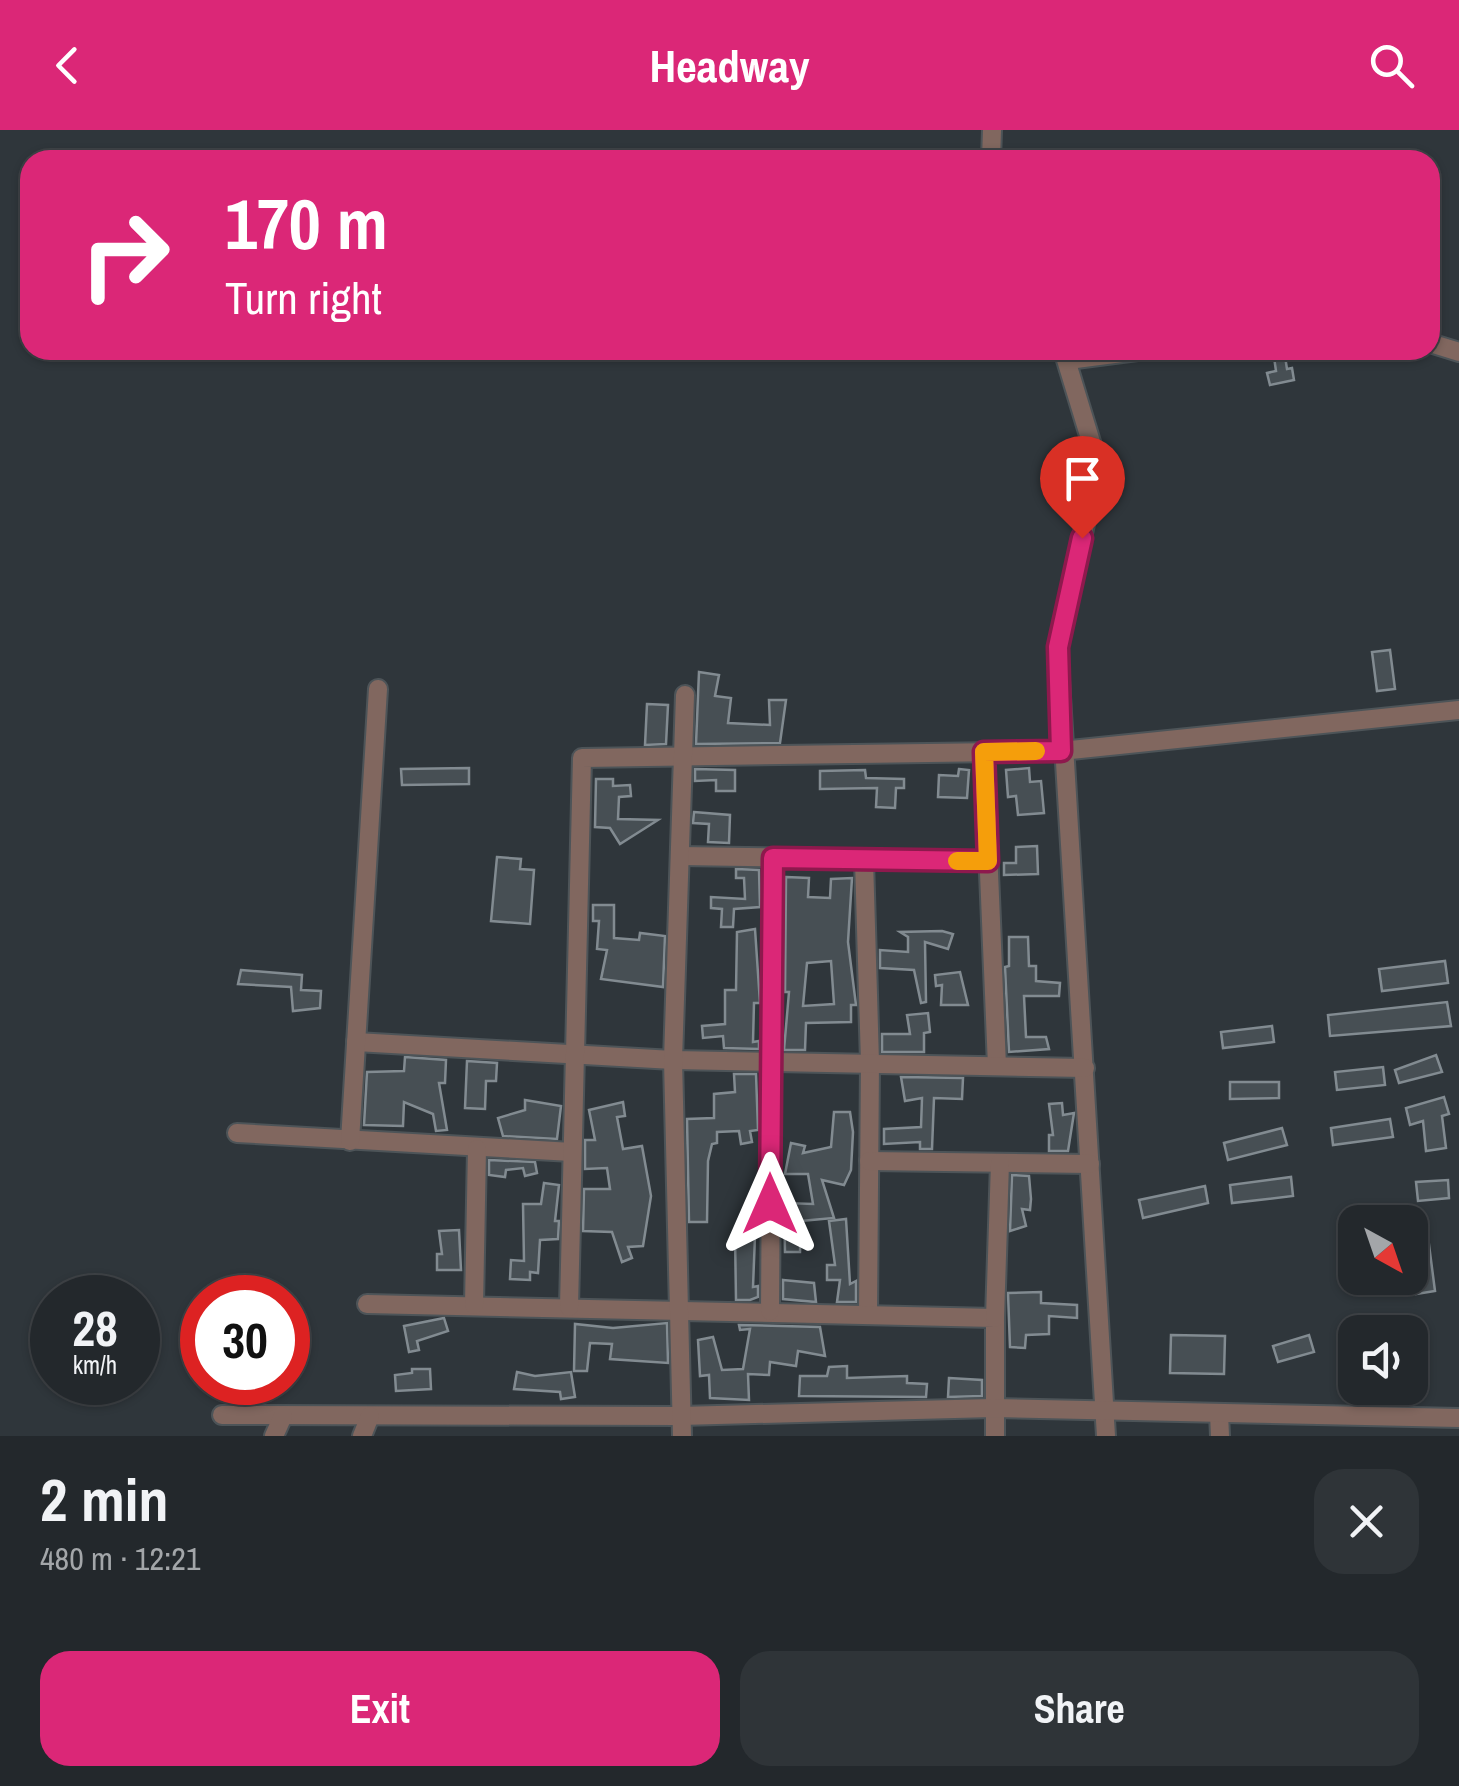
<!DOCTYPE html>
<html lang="en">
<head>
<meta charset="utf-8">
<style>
	:root { --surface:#23282c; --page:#2f3438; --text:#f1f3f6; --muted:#a3a6a9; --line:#404448; --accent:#db2777 }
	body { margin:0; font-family:"Archivo Narrow",sans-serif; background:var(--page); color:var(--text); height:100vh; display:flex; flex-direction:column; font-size:38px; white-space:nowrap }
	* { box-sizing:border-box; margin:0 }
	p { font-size:32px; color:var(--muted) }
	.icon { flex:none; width:55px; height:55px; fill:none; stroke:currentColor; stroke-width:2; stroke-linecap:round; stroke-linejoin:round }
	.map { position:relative; height:1306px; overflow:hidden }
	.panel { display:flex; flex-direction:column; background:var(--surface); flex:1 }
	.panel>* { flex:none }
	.banner { position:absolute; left:20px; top:20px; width:1420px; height:210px; border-radius:30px; box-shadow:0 2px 8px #0004,0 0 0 2px var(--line); background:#db2777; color:#fff; overflow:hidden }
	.needle { width:65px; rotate:140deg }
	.tools { position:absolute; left:1338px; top:1075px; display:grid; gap:20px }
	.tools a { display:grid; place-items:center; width:90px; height:90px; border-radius:20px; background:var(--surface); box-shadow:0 2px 8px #0004,0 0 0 2px var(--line); font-size:50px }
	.speed { position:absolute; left:30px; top:1145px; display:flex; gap:20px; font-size:50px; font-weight:700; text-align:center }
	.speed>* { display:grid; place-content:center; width:130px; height:130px; border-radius:50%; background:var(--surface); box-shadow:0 2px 8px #0004,0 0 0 2px var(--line); line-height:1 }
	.speed small { font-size:25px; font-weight:400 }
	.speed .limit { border:15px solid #d22; background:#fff; color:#111 }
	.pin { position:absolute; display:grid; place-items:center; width:85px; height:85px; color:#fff; margin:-102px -42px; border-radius:50% 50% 50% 0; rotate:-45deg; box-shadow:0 0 10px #0007 }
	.pin .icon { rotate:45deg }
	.me { position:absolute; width:110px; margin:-55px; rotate:0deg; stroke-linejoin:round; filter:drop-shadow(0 0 8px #0008) }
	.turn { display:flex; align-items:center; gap:35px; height:210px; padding:0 40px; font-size:45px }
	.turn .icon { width:130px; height:130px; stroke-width:2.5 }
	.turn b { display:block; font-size:70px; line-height:85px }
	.round { display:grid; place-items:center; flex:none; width:105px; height:105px; border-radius:30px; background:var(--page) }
	.summary { display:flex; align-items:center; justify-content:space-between; height:170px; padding:0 40px }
	h1 { font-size:60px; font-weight:700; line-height:75px }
	.action { display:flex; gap:20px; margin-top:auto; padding:20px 40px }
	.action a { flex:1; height:115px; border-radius:30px; background:var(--accent); color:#fff; font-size:40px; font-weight:700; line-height:115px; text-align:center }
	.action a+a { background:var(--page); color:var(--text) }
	header { display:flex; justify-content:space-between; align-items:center; height:130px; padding:0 40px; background:var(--accent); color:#fff; font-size:45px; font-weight:700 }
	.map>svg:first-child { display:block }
	.building { fill:#474f54; stroke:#828b91; stroke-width:2.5; fill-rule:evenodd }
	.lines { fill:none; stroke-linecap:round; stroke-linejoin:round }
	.minor-casing { stroke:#4d5458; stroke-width:22 }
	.minor { stroke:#81675f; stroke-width:18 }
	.route-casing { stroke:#8e194d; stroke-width:25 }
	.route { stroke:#db2777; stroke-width:18 }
	.slow { stroke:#f59e0b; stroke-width:18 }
</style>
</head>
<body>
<header><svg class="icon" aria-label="back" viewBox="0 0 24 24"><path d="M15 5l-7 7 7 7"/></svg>Headway<svg class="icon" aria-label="search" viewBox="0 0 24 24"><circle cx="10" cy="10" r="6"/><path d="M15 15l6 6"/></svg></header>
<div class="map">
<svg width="1459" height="1306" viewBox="0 0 1459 1306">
	<rect width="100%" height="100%" fill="#2f363b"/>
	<g class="building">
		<polygon points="1273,220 1284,220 1287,239 1292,238 1294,250 1270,255 1267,243 1276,241"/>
		<polygon points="1390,520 1395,559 1377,561 1372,522"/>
		<polygon points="699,542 719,545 715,566 731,568 728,593 770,595 769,570 786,570 780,613 696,614"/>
		<polygon points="647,574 668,575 666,614 645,615"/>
		<polygon points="469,638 469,654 402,655 401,639"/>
		<polygon points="1029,638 1030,652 1041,651 1044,683 1018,685 1016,666 1008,667 1006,640"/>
		<polygon points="695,639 735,640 735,661 716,661 716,650 695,651"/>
		<polygon points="959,639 969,640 967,668 938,667 939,645 958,646"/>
		<polygon points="865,640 866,648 904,649 904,658 896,658 895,678 876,677 877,658 820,659 820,641"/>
		<polygon points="596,649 613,649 613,656 630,655 631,666 619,667 618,689 658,690 620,714 610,698 595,697"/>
		<polygon points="694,682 730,685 729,713 708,712 709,694 693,693"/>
		<polygon points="1037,716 1038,744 1004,745 1004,733 1016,733 1016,717"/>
		<polygon points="497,727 521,729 520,739 534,740 530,794 491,791"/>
		<polygon points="736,739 759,740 760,777 734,779 733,797 721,797 722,779 711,778 711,767 745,769 744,748 736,748"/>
		<path d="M786,747L809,748L808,767L830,768L831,749L852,748L848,812L856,875H851V892L806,893L805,920H784L789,862H785ZM831,831L834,874L803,876L807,833Z"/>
		<polygon points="593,775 614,775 614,808 639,810 640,803 665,806 663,857 601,849 607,820 597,819 599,791 593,791"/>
		<polygon points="755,799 760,873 754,873 753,912 759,911 759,919 724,918 723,906 703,908 702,896 725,894 725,860 736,860 737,802"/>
		<polygon points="942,801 953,804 948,819 925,812 926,872 921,873 914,840 880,838 880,820 908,822 908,807 900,802"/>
		<polygon points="1009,807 1028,807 1029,836 1036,836 1036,851 1060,853 1059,866 1024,866 1026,907 1046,907 1049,919 1009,922 1005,837 1009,836"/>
		<polygon points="1445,831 1448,853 1382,861 1379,839"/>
		<polygon points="241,840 302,845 301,860 321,861 320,878 293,881 291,857 238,854"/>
		<polygon points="960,842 968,875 941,875 942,855 936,856 935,845"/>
		<polygon points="1447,872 1451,896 1330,906 1328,885"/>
		<polygon points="928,883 930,902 924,903 924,922 882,922 882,904 910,904 907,885"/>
		<polygon points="1272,896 1274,912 1223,918 1221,902"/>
		<polygon points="1436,925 1442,942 1399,953 1395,940"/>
		<polygon points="405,927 446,930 445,953 439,953 447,1000 436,1001 433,984 404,972 403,996 364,995 367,942 404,941"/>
		<polygon points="467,931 497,933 496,951 486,951 485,979 465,978"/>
		<polygon points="1383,937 1385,955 1337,960 1335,942"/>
		<polygon points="734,944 756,944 758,1000 750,1001 752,1012 741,1014 739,1001 717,1002 717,1013 712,1014 708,1031 707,1092 689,1092 687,989 714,988 714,964 735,962"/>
		<polygon points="901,947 963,948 962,969 934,968 932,1019 920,1019 920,1012 884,1014 884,999 921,997 922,968 905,971"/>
		<polygon points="1230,952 1279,952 1279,968 1230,969"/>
		<polygon points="1444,967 1449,984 1442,986 1446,1018 1426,1021 1423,991 1410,995 1406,978"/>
		<polygon points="525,970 561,976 557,1009 503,1006 498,988 525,980"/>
		<polygon points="623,972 625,986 617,987 623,1019 642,1016 651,1066 643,1116 628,1117 632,1128 622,1132 612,1102 583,1101 584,1059 610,1059 607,1038 585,1039 585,1010 595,1010 589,980"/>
		<polygon points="1062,973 1063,985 1074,983 1068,1021 1049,1021 1049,1005 1053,1005 1049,974"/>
		<polygon points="834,982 850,982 853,1002 851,1040 844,1055 822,1050 834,1088 801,1091 800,1122 785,1122 784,1073 813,1074 808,1044 785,1044 791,1013 805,1016 803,1023 831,1017"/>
		<polygon points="1390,989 1393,1007 1333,1015 1331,998"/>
		<polygon points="1282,998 1287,1015 1228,1030 1224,1013"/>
		<polygon points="489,1030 535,1032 537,1043 525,1046 523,1038 506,1040 505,1047 489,1045"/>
		<polygon points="1012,1045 1029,1046 1031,1069 1030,1080 1022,1079 1026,1096 1010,1101"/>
		<polygon points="1291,1047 1293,1066 1232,1073 1230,1055"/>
		<polygon points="1448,1050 1449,1068 1418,1071 1416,1052"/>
		<polygon points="544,1053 559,1055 555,1091 559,1091 558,1109 540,1110 538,1143 530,1142 530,1150 510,1149 511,1130 524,1131 523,1074 541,1074"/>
		<polygon points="1205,1056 1208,1073 1143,1088 1139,1070"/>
		<polygon points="846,1089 850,1154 856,1151 856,1172 837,1172 840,1150 827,1150 827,1135 835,1135 829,1091"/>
		<polygon points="459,1100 461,1140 437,1140 437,1124 442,1124 439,1101"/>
		<polygon points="735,1104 755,1106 753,1157 758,1156 758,1167 750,1170 736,1170"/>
		<polygon points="1428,1107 1435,1161 1416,1164 1410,1110"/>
		<polygon points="783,1150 814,1153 816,1172 783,1169"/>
		<polygon points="1041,1162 1041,1173 1077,1175 1077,1188 1049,1186 1049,1204 1026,1205 1025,1218 1010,1217 1008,1163"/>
		<polygon points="444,1188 448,1201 417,1211 419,1220 409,1222 404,1196"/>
		<polygon points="667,1193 668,1233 610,1229 612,1214 590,1213 587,1241 574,1241 575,1194 613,1198"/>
		<polygon points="739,1195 820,1197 825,1226 798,1221 796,1236 770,1232 769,1245 748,1244 749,1270 710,1268 709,1245 700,1246 698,1210 713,1207 722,1240 743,1239 750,1199 740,1200"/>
		<polygon points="1171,1205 1225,1206 1224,1244 1170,1243"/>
		<polygon points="1309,1205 1314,1222 1278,1232 1273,1216"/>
		<polygon points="847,1236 847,1248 907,1246 907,1253 927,1254 926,1267 799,1266 800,1246 827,1246 829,1237"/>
		<polygon points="412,1239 430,1239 431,1259 396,1261 395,1245 412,1243"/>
		<polygon points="517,1242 535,1246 571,1242 575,1267 561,1269 560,1262 514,1259"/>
		<polygon points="949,1248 982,1250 982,1266 948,1267"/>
	</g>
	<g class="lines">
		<g class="minor-casing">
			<g id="minor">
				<polyline points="991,30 992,0"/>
				<polyline points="1430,213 1459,222"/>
				<polyline points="1063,220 1098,335 1058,517 1106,1306"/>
				<polyline points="1068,230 1145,220"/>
				<polyline points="984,622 997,936"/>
				<polyline points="680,726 989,731"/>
				<polyline points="864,730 870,932 868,1184"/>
				<polyline points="356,912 673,930 1085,938"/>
				<polyline points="237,1003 572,1022"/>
				<polyline points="350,1011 378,559"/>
				<polyline points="869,1031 1090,1034"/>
				<polyline points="367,1174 995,1188 995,1306"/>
				<polyline points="474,1175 477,1019"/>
				<polyline points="569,1177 582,628 1061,621 1459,580"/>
				<polyline points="770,1181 773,728"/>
				<polyline points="995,1188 1000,1033"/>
				<polyline points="1219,1283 1220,1306"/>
				<polyline points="222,1285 680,1286 993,1278 1459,1288"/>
				<polyline points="274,1306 283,1286"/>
				<polyline points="362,1306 370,1286"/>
				<polyline points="682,1306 673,930 685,565"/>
			</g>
		</g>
		<use href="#minor" class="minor"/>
	</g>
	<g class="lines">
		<g class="route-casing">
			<polyline id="route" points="770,1074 773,728 988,731 984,622 1061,621 1058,517 1082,408"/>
		</g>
		<use href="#route" class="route"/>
		<polyline class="slow" points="957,731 988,731 984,622 1036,621"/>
	</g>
</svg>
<div class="tools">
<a><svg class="needle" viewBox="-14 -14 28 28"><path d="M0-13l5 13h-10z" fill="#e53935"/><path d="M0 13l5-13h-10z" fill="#a3a6a9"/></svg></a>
<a><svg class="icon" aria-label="sound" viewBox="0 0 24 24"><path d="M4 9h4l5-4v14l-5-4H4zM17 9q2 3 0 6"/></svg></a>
</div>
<div class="speed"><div>28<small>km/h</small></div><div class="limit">30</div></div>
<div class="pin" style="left:1082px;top:408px;background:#d93025"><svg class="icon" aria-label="arrive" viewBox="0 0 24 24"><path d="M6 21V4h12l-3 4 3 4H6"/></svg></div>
<svg class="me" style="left:770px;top:1074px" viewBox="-20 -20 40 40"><path d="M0-17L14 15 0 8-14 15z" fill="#db2777" stroke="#fff" stroke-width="4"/></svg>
<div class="banner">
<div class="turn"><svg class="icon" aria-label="right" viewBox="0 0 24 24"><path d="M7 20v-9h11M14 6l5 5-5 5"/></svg><div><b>170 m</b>Turn right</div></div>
</div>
</div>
<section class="panel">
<div class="summary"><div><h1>2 min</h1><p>480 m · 12:21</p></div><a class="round"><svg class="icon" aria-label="close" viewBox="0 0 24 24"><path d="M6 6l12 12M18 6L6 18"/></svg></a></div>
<div class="action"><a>Exit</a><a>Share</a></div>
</section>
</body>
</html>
